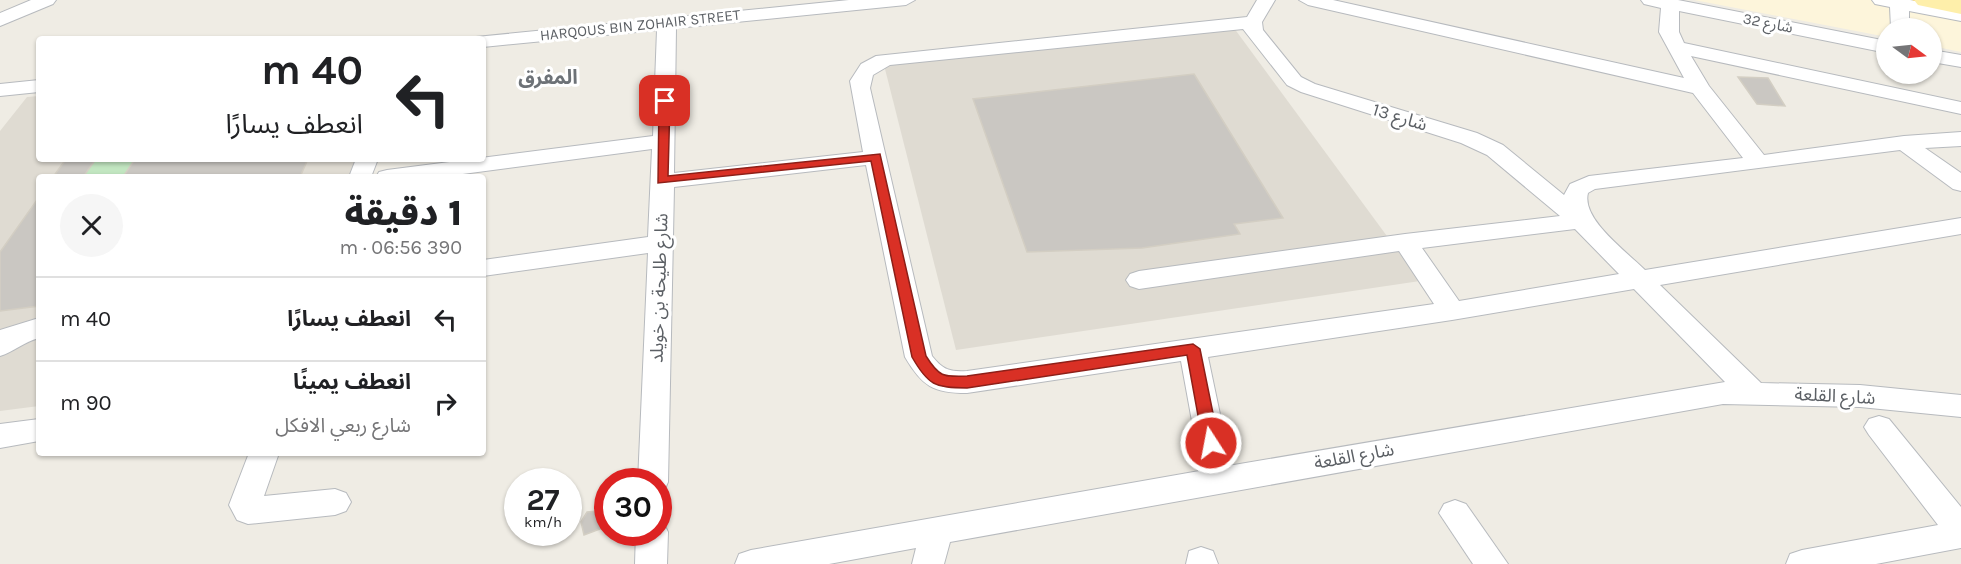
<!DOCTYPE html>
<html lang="ar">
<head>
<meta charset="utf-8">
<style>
	:root { --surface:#fff; --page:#f6f6f6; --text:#202124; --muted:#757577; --line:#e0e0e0 }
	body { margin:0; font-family:Karla,"Noto Sans Arabic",sans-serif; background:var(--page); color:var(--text); direction:rtl; height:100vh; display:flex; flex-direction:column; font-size:22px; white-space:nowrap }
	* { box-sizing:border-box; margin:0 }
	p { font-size:20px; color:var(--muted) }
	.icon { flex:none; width:33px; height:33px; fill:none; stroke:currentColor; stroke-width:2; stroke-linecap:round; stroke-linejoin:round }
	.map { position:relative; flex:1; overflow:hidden; direction:ltr }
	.panel { position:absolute; left:36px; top:174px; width:450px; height:282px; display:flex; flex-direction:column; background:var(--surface); border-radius:6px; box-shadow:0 2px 4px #0004; direction:rtl }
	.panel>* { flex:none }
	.guide { position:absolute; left:36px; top:36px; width:450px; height:126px; border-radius:6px; box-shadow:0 2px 4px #0004; direction:rtl; background:#fff; color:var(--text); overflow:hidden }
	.needle { width:39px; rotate:105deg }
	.buttons { position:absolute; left:1876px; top:18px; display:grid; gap:12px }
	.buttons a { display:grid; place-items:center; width:66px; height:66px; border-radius:50%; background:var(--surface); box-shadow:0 2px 4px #0004; font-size:30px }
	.speed { position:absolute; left:504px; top:468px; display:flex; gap:12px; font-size:30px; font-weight:700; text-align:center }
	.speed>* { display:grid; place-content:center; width:78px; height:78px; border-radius:50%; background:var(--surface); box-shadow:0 2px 4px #0004; line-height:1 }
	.speed small { font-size:15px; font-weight:400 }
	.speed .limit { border:9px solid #d22; background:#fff; color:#111 }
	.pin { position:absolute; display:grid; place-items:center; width:51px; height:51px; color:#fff; margin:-26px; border-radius:12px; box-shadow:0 3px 9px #0006 }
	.me { position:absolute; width:66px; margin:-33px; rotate:349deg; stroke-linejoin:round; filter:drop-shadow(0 0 4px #0008) }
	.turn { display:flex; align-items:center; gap:21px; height:126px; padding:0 24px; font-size:27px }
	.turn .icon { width:78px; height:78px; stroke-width:2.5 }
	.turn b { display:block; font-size:42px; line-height:51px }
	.round { display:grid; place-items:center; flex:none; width:63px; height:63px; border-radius:32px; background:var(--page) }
	.summary { display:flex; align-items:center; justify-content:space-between; height:102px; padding:0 24px }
	h1 { font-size:36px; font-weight:800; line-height:45px }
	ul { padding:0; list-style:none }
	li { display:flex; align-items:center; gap:18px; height:84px; padding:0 24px; border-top:2px solid var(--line) }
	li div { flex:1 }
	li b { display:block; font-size:22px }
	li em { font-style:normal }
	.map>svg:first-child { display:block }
	.commercial { fill:#fdf5db }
	.education { fill:#dfdbd2 }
	.green { fill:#c2e6c1 }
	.building { fill:#cac7c2; stroke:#d3cec3; stroke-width:1.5 }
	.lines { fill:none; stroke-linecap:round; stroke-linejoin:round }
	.minor-casing { stroke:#b7babe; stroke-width:2 }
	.major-casing { stroke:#f0c45c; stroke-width:3 }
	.minor { fill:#fff; fill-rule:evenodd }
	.major { fill:#feefaa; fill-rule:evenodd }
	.route { fill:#d93025; stroke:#8d1f18; stroke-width:1.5 }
	.labels { text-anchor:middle; stroke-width:6; stroke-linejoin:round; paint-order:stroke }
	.far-street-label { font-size:15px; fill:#5c6065; stroke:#fff }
	.street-label { font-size:18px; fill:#5c6065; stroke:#fff }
	.far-district-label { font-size:20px; font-weight:bold; fill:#6d7277; stroke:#fff }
</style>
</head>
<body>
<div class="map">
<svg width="1961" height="564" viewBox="0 0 1961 564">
	<rect width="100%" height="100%" fill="#efece4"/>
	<polygon class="commercial" points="1694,0 1895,0 1961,12 1961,52 1932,46 1932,28 1887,28 1887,37"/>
	<g class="education">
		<polygon points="1234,28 1420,281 956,350 884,65"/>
		<polygon points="39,96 39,159 362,159 355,177 39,177 39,406 0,411 0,131 27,97"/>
	</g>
	<polygon class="green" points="96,159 135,159 123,176 83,177"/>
	<g class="building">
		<polygon points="1194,74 1283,218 1234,224 1240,234 1142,248 1027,252 973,99"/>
		<polygon points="1738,77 1768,78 1785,106 1757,104"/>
		<polygon points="66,159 96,159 83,177 53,177"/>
		<polygon points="135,159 308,159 300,177 123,177"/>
		<polygon points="39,197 39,306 0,311 0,252"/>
		<polygon points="608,510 608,526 584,535 581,522 587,512"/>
	</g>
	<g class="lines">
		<g class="minor-casing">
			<g id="minor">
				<polygon points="31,0 56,0 53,4 0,26 0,13"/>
				<path d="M849,0H915L906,5L676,28L674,173L863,152L850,81L861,64L876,56L1247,17L1257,0H1275L1262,22L1263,30L1301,77L1315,84L1477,133L1503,145L1564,195L1570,184L1589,176L1743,158L1693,93L1308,5L1299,0H1333L1684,78L1659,32L1661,8L1644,4L1641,0H1678L1887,41V53L1679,11V32L1684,43L1961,102V114L1691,56L1709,86L1764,155L1904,136L1961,132V146L1925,148L1961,173V191L1953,189L1900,150L1595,189L1588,193C1581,219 1627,252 1645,270L1961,218V234L1660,285L1761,383L1860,385L1961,395V417L1860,407L1723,404L950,542L944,564H912L916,548L829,564H735L739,554L751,550L1222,467L1725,382L1634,289L1452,320L1208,357L1226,443L1221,451L1211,455L1201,451L1196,443L1181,361L967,393C933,393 922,386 905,357L866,165L674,187L668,482L664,491L658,493V482H638L648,253L483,276V260L648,237L652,149L440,177H376L379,172L387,170L653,136L657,30L483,47V39H475L476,37ZM1243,29L1287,85L1301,92L1461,143L1487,155L1560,216L1405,234L1139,271L1130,274L1126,280L1130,286L1139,289L1399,251L1434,304L967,371C950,372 943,370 932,356L870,88L873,75L890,65ZM1575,229L1619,274L1459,301L1422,248Z"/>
				<polygon points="1872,0 1910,0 1961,9 1961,21 1909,11 1909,28 1891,28 1890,7 1875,4"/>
				<polygon points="1932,50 1961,55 1961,67 1932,62"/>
				<polygon points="39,80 39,92 0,96 0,84"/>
				<polygon points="356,159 378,159 371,177 349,177"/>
				<path d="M39,318V338C23,342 14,352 0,356V330Z"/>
				<polygon points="1879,416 1889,419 1961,507 1961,548 1876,564 1786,564 1790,554 1802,550 1938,525 1869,435 1864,427 1869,419"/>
				<polygon points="39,419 39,441 0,448 0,424"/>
				<polygon points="249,453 279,453 264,496 335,489 346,493 351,502 346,511 335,515 248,524 237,520 229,505"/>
				<polygon points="1455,500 1466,504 1508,564 1473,564 1439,513 1444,504"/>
				<polygon points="658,521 663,522 668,532 667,564 635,564 636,532 658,532"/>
				<polygon points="1201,547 1213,551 1218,564 1186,564 1189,551"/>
			</g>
		</g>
		<g class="major-casing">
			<polygon id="major" points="1914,0 1961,0 1961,14 1918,5"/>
		</g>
		<use href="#minor" class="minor"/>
		<use href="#major" class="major"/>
	</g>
	<path class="route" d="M665,98L670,101L668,176L880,154L926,356C939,377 943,377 967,376L1193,344L1200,349L1219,443L1217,447H1205L1203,443L1187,355L967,388C935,388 928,385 912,357L871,161L658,183L659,101Z"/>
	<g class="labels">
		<g class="far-street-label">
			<text transform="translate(1768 23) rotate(11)" y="5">شارع 32</text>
			<text transform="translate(640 25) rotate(-6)" y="5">HARQOUS BIN ZOHAIR STREET</text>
		</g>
		<g class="street-label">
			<text transform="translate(1400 117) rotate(17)" y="6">شارع 13</text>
			<text transform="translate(659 288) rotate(-88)" y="6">شارع طليحة بن خويلد</text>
			<text transform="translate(1835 396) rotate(3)" y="6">شارع القلعة</text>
			<text transform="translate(1354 456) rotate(-10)" y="6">شارع القلعة</text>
		</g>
		<g class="far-district-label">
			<text x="548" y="84">المفرق</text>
		</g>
	</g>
</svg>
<div class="buttons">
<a><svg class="needle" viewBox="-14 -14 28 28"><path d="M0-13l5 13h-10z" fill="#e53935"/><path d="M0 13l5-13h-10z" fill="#757577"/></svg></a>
</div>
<div class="speed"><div>27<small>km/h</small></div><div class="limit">30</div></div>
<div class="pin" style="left:665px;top:101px;background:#d93025"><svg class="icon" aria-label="arrive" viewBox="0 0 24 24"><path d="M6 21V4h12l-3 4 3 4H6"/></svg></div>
<svg class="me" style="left:1211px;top:443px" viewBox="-20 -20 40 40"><circle r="17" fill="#d93025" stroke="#fff" stroke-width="3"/><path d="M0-11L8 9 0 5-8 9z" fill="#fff"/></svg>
<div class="guide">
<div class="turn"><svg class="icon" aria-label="left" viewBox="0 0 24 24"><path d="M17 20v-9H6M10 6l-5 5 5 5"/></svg><div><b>40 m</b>انعطف يسارًا</div></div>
</div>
<section class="panel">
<div class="summary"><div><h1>1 دقيقة</h1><p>390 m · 06:56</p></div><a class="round"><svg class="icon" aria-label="close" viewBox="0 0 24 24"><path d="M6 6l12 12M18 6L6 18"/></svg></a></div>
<ul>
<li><svg class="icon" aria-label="left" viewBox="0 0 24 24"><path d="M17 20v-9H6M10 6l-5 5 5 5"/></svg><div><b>انعطف يسارًا</b></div><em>40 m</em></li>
<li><svg class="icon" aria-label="right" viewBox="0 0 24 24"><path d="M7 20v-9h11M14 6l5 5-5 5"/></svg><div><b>انعطف يمينًا</b><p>شارع ربعي الافكل</p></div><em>90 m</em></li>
</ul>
</section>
</div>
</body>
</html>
